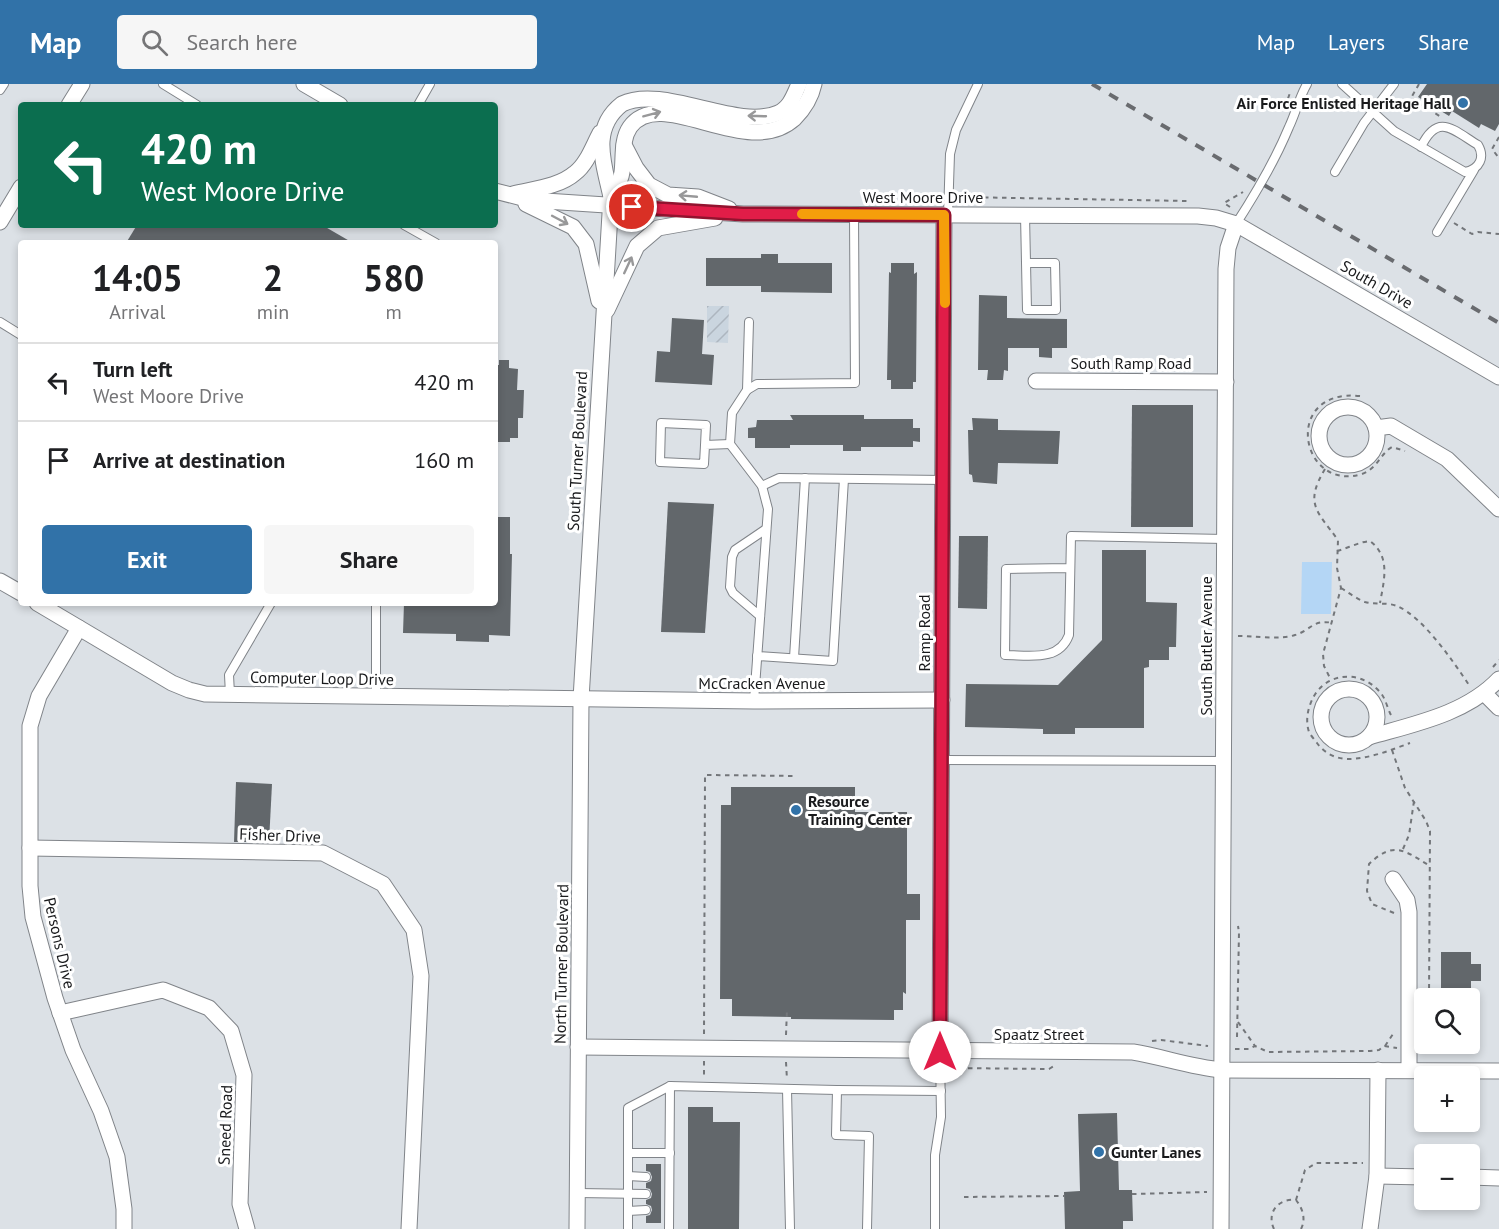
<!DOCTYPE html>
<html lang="en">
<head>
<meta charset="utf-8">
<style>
	:root { --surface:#fff; --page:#f6f6f6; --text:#202124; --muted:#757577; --line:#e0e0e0; --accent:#3172a8 }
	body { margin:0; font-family:"PT Sans",sans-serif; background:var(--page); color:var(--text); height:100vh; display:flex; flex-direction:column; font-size:22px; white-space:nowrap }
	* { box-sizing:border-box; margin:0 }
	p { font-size:20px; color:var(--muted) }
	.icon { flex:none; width:33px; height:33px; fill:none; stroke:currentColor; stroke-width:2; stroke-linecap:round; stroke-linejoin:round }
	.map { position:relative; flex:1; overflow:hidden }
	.panel { position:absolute; left:18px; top:156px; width:480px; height:366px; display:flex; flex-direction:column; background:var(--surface); border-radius:6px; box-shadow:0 3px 9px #0003 }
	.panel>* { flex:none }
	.hud { position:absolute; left:18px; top:18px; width:480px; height:126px; border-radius:6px; box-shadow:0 3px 9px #0003; background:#0b6e4f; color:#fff; overflow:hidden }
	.fabs { position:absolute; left:1414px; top:904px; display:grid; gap:12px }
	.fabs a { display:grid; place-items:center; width:66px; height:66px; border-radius:6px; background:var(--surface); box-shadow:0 3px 9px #0003; font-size:30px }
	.pin { position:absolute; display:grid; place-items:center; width:51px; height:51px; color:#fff; margin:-26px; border:3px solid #fff; border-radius:50%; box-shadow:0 2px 6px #0007 }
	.me { position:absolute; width:66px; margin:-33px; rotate:0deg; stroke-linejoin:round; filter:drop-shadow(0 0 4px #0008) }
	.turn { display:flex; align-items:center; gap:21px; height:126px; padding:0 24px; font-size:27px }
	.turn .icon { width:78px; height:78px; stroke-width:2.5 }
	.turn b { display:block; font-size:42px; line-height:51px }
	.eta { display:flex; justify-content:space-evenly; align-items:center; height:102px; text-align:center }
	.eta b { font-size:36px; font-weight:700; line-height:42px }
	.cta { display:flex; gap:12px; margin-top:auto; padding:12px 24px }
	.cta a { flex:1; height:69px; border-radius:6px; background:var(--accent); color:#fff; font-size:24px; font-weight:700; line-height:69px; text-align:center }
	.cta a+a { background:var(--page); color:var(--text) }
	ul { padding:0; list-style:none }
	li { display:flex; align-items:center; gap:18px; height:78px; padding:0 24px; border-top:2px solid var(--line) }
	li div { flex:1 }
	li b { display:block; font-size:22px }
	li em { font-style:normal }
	header { display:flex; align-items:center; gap:36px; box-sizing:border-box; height:84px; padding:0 30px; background:var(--accent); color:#fff }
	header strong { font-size:28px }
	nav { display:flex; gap:33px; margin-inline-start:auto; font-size:21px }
	.search { width:420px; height:54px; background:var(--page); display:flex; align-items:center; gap:15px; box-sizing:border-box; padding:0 21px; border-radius:6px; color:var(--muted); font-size:22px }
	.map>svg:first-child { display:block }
	.industrial { fill:url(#industrial-furrows) }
	.pitch { fill:#b4d6f5 }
	.building { fill:#62676b }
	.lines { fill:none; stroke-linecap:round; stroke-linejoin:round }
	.lane-casing { stroke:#808489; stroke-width:10 }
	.street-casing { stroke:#808489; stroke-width:17 }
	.path { stroke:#73767a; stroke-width:2; stroke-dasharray:4.5 4.5; stroke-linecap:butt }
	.lane { stroke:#fff; stroke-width:8 }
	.street { stroke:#fff; stroke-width:15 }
	.rail { stroke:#696b6f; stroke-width:4; stroke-dasharray:10 10; stroke-linecap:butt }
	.oneway { stroke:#989899 }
	.route-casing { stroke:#92132f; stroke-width:15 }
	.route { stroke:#e11d48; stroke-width:10 }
	.slow { stroke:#f59e0b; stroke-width:10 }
	.poi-dot { fill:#3172a8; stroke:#fff; stroke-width:2 }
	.labels { text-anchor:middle; stroke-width:6; stroke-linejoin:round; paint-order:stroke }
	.poi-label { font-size:16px; font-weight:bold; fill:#191a1c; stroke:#fff; text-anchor:start }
	.street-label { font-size:16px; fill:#191a1c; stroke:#fff }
</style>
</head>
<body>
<header>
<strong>Map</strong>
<div class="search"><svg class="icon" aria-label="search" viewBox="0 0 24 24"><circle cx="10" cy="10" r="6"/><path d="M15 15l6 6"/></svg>Search here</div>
<nav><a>Map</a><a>Layers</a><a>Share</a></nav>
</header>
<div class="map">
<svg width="1499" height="1145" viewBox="0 0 1499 1145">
	<defs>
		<pattern id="industrial-furrows" width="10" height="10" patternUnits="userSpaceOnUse" patternTransform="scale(1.5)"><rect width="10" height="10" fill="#cad5df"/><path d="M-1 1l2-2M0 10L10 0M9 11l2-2" fill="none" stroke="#adb6bf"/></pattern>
	</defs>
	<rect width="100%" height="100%" fill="#dce1e6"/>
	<polygon class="industrial" points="707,222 729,222 728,259 707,258"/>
	<polygon class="pitch" points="1302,478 1332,478 1331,530 1301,530"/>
	<g class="building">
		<polygon points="1427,0 1499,0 1499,40 1495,47 1481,40 1479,44 1452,27 1449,32 1418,13"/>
		<polygon points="137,141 322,141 353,159 126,159"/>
		<polygon points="761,170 778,170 778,179 832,179 832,209 761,208 761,202 706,202 706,174 761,174"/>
		<polygon points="891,179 914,179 914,190 917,188 916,298 913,298 913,305 891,305 891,296 887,296 889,188 891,189"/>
		<polygon points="979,211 1007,212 1007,234 1067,235 1067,264 1052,264 1052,274 1039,273 1039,264 1008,264 1008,287 1004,286 1003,296 987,296 988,286 978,286"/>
		<polygon points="672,234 704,236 702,270 714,271 712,301 655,298 657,267 670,268"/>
		<polygon points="499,276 509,276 509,284 518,285 517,306 524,306 523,334 518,334 518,354 510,354 510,358 495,358 495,281 499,281"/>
		<polygon points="1132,321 1193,321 1193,443 1131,443"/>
		<polygon points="790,331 864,331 864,335 913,335 913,344 920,344 920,358 913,357 913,363 861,363 861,367 843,367 843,361 790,361 790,364 755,364 755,354 748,354 748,344 756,343 757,336 793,336"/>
		<polygon points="972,334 998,335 998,346 1060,347 1058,380 998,379 997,400 973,398 972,391 969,390 968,346 973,346"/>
		<polygon points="668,418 714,420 705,549 661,548"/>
		<polygon points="495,433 510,433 510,470 512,470 510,552 489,551 489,558 456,557 456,550 403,549 404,519 495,519"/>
		<polygon points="959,452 988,452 987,525 958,524"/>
		<polygon points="1102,466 1146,466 1146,518 1177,519 1176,563 1169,563 1169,576 1149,576 1149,583 1144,584 1144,644 1075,644 1075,650 1043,650 1043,645 965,643 966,600 1058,601 1102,556"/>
		<polygon points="236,698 272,700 269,758 234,758"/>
		<polygon points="731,703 855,703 855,728 907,728 907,810 920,810 920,836 906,836 906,910 903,908 903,926 894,926 894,936 791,935 791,933 732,932 732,915 720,915 721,721 731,721"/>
		<polygon points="1441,868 1471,868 1471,880 1481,880 1481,897 1471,897 1471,912 1441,911"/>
		<polygon points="688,1023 713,1023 713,1038 740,1038 739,1145 688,1145"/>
		<polygon points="1117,1029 1119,1106 1132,1106 1133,1137 1123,1137 1123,1145 1065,1145 1064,1108 1080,1107 1078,1030"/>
		<polygon points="646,1080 661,1080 661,1139 646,1139 646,1132 650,1131 652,1126 651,1122 646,1120 646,1116 651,1114 652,1110 650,1105 646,1104 646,1099 651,1097 652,1093 650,1088 646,1087"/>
	</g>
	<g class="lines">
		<g class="lane-casing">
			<g id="lane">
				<polyline points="163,0 197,21"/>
				<path d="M1342,0L1394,47L1465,88C1480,85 1485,73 1478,61C1453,46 1438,28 1421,63"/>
				<polyline points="0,6 4,0"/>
				<polyline points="418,21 430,0"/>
				<polyline points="1335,88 1364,39 1394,0"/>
				<polyline points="948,131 950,70 956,46 978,0"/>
				<polyline points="1025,131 1027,226 1056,226 1055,179 1026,179"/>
				<path d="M1236,140C1256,109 1275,77 1289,43C1296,28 1299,14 1307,0"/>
				<polyline points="404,141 436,159"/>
				<polyline points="1437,148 1474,86"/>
				<polyline points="0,238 21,251"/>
				<polyline points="747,306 749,238"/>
				<polyline points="705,361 704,380 660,378 661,339 706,341 705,361 730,360"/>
				<polyline points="762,402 779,394 944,396"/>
				<path d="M1070,484L1006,485L1005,571C1029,571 1059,578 1069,551L1071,452L1225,455"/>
				<polyline points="760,532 733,509 730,503 732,473 735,466 766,445"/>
				<polyline points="757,572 833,577 844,395"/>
				<polyline points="794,574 805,394"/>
				<polyline points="230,610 229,591 271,519"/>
				<polyline points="376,612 376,519"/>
				<polyline points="754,617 768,425 762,402 730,360 732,329 747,306 757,300 855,299 854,130"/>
				<polyline points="942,676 1224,677"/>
				<polyline points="787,1005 790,1145"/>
				<polyline points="628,1069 670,1069"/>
				<polyline points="628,1092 646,1093"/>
				<polyline points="578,1109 646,1110"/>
				<polyline points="628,1127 646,1126"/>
				<polyline points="628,1145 628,1024 670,1002 837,1006"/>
				<polyline points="669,1145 670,1002"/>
				<polyline points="867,1145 869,1052 836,1051 837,1006 941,1007"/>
				<polyline points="935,1145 935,1071 941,1033 940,968"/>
			</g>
		</g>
		<g class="street-casing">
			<g id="street">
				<polyline points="304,0 340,21"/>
				<polyline points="69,21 82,0"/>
				<polyline points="624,61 636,84 649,101 668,111 698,113 729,125"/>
				<polyline points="495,107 530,116 743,130 1198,132 1216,134 1236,140 1499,293"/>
				<path d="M513,110C533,105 559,103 575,89C587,80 593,62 600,49"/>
				<path d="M611,113C615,106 621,97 622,88C624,74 621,56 630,43C661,0 747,77 794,35C804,25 811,14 814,0"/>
				<polyline points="526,120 573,143 586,160 599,217"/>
				<polyline points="0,138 21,103"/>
				<polyline points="607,226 637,162 658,144 715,134"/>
				<polyline points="1036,297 1226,298"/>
				<circle cx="1348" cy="352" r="29"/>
				<polyline points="1376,344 1391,342 1447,375 1499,425"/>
				<polyline points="0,497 21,509"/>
				<polyline points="37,519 172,599 189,606 205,610 754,617 942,616"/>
				<polyline points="79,544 39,612 30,642 30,802 33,833 55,914 73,966 101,1027 117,1073 124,1125 124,1145"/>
				<circle cx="1349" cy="633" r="28"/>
				<polyline points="1485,610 1499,624"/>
				<path d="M1369,653C1414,640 1466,630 1499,595"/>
				<polyline points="30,764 323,769 383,800 414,846 421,892 409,1145"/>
				<polyline points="1393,795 1407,816 1409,828 1409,986"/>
				<polyline points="60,929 163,906 209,924 231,947 244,991 240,1120 247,1145"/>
				<path d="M578,963L1133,968C1163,973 1191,983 1222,986L1499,987"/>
				<polyline points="940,968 944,131"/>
				<polyline points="1377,1092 1425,1093"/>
				<polyline points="1470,1093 1499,1094"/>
				<path d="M577,1145L581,615L611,113C604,80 590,45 622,20C663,0 737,47 778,29C790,24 794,11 799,0"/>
				<polyline points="1221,1145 1226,185 1228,164 1236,140"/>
				<polyline points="1370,1145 1377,1092 1378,986"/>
			</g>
		</g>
		<g class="path">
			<polyline points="1419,0 1411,14 1441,33"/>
			<polyline points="1285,23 1291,6"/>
			<polyline points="1499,53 1492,65 1499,74"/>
			<polyline points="957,113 1189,117"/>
			<polyline points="929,118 929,113 940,113"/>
			<polyline points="1230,123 1224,119 1243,108"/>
			<polyline points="1454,139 1472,150 1478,148 1499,150"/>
			<path d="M1360,312C1281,304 1300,409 1362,390C1378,384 1380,370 1392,363L1405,367"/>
			<path d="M1325,385C1304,420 1317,427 1338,456L1337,484L1341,504L1323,570L1324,582L1331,596"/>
			<path d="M1337,467C1348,464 1359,458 1370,457C1391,473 1384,496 1380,519"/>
			<path d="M1341,504C1349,509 1357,515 1365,518C1375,521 1387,518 1397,522C1423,533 1453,577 1469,601"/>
			<path d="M1238,552C1254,552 1280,556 1295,551C1312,546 1312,535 1333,539"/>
			<polyline points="1493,583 1499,576"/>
			<path d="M1391,631C1387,624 1386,614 1379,607C1357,583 1320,590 1310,621C1307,629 1306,639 1309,648C1311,652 1315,656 1317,659C1324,669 1336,675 1348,675C1369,675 1391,666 1410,659"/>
			<polyline points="1392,666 1405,704 1426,737 1430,747 1429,915"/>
			<polyline points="1403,765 1409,751 1414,717"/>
			<path d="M1394,829L1372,820L1367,807L1369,780C1394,756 1405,767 1430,782"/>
			<polyline points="1238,938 1255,962"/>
			<polyline points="704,950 705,691 795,692"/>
			<polyline points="786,951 787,925"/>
			<polyline points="1237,953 1239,848 1238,842"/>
			<polyline points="1152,957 1161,956 1208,962"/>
			<polyline points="1385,962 1395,947"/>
			<polyline points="1235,965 1249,965 1255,962 1268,968 1370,967 1379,966 1384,962 1397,964"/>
			<polyline points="1424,965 1428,960"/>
			<polyline points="704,977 704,992"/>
			<polyline points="786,978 787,996"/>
			<polyline points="950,984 1049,985 1054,982"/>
			<polyline points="1132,1110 1207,1108"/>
			<polyline points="964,1113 1064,1112"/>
			<polyline points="1296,1116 1305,1086 1316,1079 1363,1079"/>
			<path d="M1274,1145C1266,1128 1279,1114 1296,1116C1303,1125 1306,1135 1301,1145"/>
		</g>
		<use href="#lane" class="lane"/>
		<use href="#street" class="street"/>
		<polyline class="rail" points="1092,0 1499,239"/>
	</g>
	<defs><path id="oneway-shaft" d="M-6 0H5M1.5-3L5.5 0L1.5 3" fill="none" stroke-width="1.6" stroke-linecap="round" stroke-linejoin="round" transform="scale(1.5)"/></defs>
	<g class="oneway">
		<use href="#oneway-shaft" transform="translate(652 30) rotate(-15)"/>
		<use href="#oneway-shaft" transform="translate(757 32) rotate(-178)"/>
		<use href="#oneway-shaft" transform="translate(688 112) rotate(-175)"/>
		<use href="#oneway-shaft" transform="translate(560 136) rotate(28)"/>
		<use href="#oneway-shaft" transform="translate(628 181) rotate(-65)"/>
	</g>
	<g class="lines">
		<g class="route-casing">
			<polyline id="route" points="632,123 743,130 944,131 940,968"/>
		</g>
		<use href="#route" class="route"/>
		<polyline class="slow" points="802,130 944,131 945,219"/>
	</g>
	<g class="poi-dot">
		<circle cx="1463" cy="19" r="6"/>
		<circle cx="796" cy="726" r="6"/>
		<circle cx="1099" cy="1068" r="6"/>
	</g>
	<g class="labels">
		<g class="poi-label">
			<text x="1451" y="25" text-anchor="end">Air Force Enlisted Heritage Hall</text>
			<text x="808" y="723">Resource<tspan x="808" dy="18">Training Center</tspan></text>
			<text x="1111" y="1074">Gunter Lanes</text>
		</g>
		<g class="street-label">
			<text x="923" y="119">West Moore Drive</text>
			<text transform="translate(1377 200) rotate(30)" y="6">South Drive</text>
			<text x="1131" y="285">South Ramp Road</text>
			<text transform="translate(577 367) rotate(-87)" y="6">South Turner Boulevard</text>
			<text transform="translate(924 549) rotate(-90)" y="6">Ramp Road</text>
			<text transform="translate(1206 562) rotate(-90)" y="6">South Butler Avenue</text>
			<text transform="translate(322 594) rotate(1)" y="6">Computer Loop Drive</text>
			<text x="762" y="605">McCracken Avenue</text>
			<text transform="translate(280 751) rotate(2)" y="6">Fisher Drive</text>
			<text transform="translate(60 859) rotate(77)" y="6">Persons Drive</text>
			<text transform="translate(561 880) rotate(-89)" y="6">North Turner Boulevard</text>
			<text x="1039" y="956">Spaatz Street</text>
			<text transform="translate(225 1041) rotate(-88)" y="6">Sneed Road</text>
		</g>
	</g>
</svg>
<div class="fabs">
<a><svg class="icon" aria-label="search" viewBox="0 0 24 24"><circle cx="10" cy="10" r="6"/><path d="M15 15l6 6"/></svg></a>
<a>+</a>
<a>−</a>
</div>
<div class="pin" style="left:632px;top:123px;background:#d93025"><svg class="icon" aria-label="arrive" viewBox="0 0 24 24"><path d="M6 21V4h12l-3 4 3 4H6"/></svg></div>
<svg class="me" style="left:940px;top:968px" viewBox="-20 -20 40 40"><circle r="19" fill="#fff"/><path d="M0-13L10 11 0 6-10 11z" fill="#e11d48"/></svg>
<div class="hud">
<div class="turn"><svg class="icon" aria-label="left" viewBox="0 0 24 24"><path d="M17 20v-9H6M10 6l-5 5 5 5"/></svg><div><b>420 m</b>West Moore Drive</div></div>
</div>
<section class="panel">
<div class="eta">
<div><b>14:05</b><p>Arrival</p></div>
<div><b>2</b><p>min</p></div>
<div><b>580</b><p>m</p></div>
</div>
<ul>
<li><svg class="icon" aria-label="left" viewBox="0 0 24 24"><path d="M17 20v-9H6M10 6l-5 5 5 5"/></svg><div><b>Turn left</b><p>West Moore Drive</p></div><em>420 m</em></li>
<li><svg class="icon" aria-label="arrive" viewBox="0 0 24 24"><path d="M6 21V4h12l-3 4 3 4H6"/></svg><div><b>Arrive at destination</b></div><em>160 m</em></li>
</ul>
<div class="cta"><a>Exit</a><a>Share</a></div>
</section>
</div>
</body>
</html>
